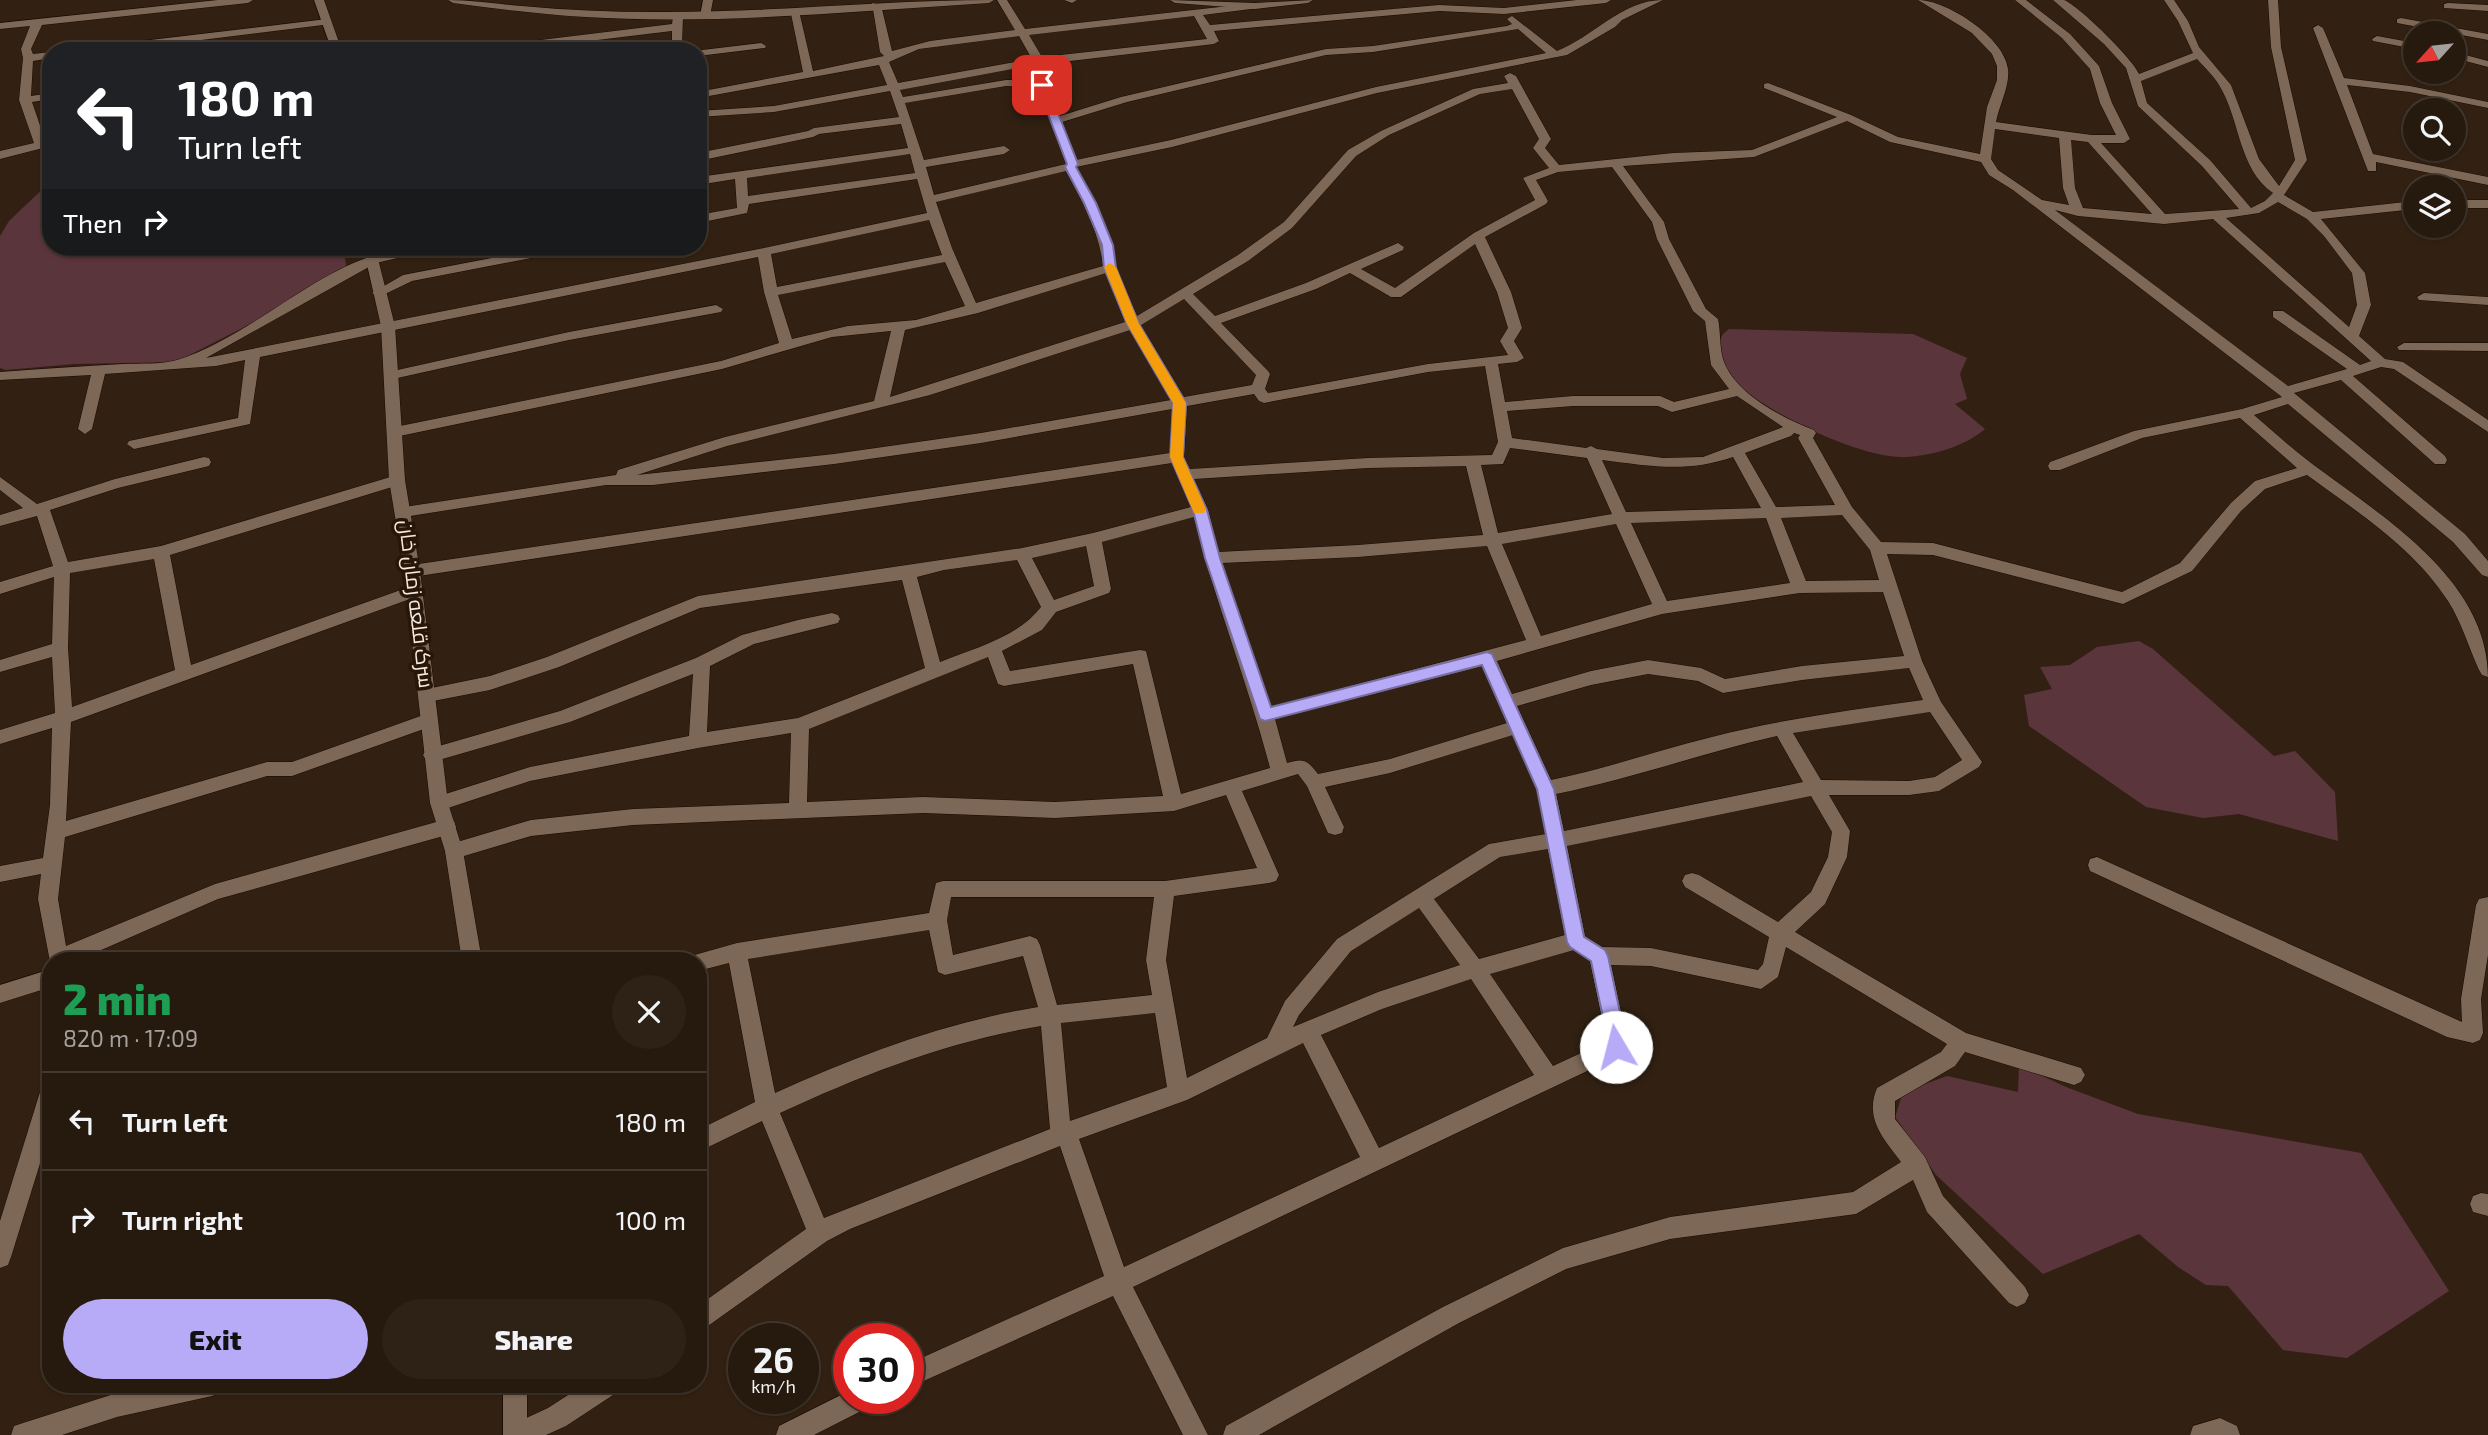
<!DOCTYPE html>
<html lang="en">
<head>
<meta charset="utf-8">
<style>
	:root { --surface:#26190e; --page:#2e2217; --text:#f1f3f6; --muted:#a4a09e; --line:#42382e; --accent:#b7abf8 }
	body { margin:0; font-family:"Exo 2",Cairo,sans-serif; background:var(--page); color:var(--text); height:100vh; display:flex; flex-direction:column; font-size:26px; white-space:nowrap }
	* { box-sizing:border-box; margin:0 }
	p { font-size:23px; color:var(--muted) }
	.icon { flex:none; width:38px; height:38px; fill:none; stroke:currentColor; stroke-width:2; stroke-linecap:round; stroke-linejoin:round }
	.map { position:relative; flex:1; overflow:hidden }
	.details { position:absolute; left:42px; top:952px; width:665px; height:441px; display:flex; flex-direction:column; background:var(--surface); border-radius:28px; box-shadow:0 2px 5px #0004,0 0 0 2px var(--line) }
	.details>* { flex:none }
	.top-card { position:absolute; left:42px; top:42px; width:665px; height:214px; border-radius:28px; box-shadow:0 2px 5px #0004,0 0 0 2px var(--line); background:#202124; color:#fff; overflow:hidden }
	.needle { width:46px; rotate:243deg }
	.tools { position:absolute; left:2403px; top:21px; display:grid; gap:14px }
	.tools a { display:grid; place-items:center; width:63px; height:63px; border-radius:50%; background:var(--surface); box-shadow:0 2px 5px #0004,0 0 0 2px var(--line); font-size:35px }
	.speed { position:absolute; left:728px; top:1323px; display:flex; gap:14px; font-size:35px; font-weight:700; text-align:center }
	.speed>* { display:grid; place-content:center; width:91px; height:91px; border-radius:50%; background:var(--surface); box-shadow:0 2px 5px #0004,0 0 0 2px var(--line); line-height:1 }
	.speed small { font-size:18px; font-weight:400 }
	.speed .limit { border:10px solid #d22; background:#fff; color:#111 }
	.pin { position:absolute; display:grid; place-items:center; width:60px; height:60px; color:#fff; margin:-30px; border-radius:14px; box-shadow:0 4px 10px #0006 }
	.me { position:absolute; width:77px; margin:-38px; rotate:352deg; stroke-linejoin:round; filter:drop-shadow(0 0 5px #0008) }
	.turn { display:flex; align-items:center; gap:24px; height:147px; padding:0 21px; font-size:32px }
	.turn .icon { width:91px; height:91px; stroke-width:2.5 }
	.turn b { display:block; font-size:49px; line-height:60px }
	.then { display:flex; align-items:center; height:66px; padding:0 21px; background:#0003; gap:14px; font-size:26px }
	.round { display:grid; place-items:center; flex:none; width:74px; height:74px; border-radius:37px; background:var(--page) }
	.summary { display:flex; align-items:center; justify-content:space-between; height:119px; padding:0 21px }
	h1 { font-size:42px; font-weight:800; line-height:52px; color:#1e9e55 }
	.primary-button { display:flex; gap:14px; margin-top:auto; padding:14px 21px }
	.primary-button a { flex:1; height:80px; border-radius:42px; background:var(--accent); color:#111; font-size:28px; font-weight:800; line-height:80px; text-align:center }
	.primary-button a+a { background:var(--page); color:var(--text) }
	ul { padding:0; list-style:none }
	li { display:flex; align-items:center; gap:21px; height:98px; padding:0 21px; border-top:2px solid var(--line) }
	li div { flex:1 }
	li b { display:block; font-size:26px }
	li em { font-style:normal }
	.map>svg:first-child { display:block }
	.green { fill:#5b353c }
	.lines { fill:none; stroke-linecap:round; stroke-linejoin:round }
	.minor-casing { stroke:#190a00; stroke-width:1 }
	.tertiary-casing { stroke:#190a00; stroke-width:1 }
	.minor { fill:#7d6857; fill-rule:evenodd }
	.tertiary { fill:#7d6857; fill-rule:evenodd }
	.route { fill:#b7abf8; stroke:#776fa1; stroke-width:2 }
	.slow { fill:#f59e0b }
	.labels { text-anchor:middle; stroke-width:7; stroke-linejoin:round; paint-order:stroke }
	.street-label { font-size:21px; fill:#f5e9e0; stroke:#281708 }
</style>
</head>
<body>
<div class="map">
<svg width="2488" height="1435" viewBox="0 0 2488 1435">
	<rect width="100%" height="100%" fill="#322112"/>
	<g class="green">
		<polygon points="49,170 51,247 343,247 346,265 340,272 258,320 176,362 74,364 6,370 0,368 0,236 9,221 49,183"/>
		<path d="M1729,329L1913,334L1967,358L1960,374L1967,399L1955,404L1985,429C1966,446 1931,456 1905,457C1859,459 1760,410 1730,377C1723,370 1720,357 1716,348L1723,334Z"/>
		<polygon points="2139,641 2153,649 2274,756 2295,751 2335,792 2338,841 2239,814 2203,818 2146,807 2029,726 2024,695 2052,689 2040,667 2070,665 2097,647"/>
		<polygon points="2019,1065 2066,1087 2138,1114 2361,1153 2449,1291 2347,1358 2283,1350 2228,1286 2206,1285 2178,1267 2139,1234 2043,1274 1936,1175 1895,1117 1903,1092 1947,1076 2018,1092"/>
	</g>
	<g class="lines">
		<g class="minor-casing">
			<g id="minor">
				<polygon points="218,0 253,0 248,3 42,25 31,49 33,54 51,52 51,58 33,61 31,96 51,93 51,99 32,102 45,140 51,139 51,146 0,159 0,151 34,143 19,100 23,58 21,49 30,26 0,29 0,23"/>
				<polygon points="703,0 713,0 710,16 705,19 700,16"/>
				<path d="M997,0H1007L1025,29L1255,3L1259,4V8L1203,15L1210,25L1439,5L1504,8L1577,0H1611L1606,3L1504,14L1439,11L1214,31L1219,41L1214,44L1045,64L1048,84L1060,116L1121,97L1326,49L1373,46L1507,26L1512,24L1507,19L1512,16L1557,51C1593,37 1622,0 1663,0L1622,20L1615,27L1567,55L1377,93L1172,147L1076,167L1096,203L1113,245L1116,268L1137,316L1238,255L1284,222L1348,150L1381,131L1473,89L1508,83L1504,76L1510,73L1516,76L1551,139L1545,148L1559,165L1673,153L1752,150L1837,117L1764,88V84L1768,83L1851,115L1898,137L1980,154L1987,107L1997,80V66L1992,54L1972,33L1918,0C1947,0 2005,38 2008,69C2010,87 1999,105 1996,122L2092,135H2116L2100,103L2090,69L2062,38L2015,0H2026L2070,34L2099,66L2112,103L2130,139L2124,143H2101L2165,214L2239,209L2202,166L2138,106L2126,68L2104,44L2053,0C2057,0 2061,0 2064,0C2078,5 2134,60 2139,74L2193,53L2178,21L2164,0H2174L2188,21L2199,47L2231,85L2259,159L2279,186L2295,160L2271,47L2268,0H2278L2281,47L2307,160L2284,195L2313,212L2415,201V209L2321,219L2365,273L2371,305L2359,336L2385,359L2403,362L2488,420V432L2394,369L2381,367L2353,376L2445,456L2447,460L2445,464H2435L2341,380L2294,393L2465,534L2488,561V577L2482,575L2453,542L2288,404L2254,415C2273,431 2291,448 2311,463C2380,515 2488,579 2488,677L2482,675L2479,670C2469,648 2461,621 2448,601C2414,548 2356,511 2307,475L2265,489L2241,511L2192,571L2123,604L1933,555L1887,554L1922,661L1941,702L1982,762L1979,767L1939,791L1909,795H1829L1850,831L1847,857L1825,904L1795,932L1966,1033L2081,1068L2085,1075L2081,1082L2074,1085L1965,1052L1955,1066L1895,1101V1119L1925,1157L1943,1196L2025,1287L2029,1295L2025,1303L2017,1307L2009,1303L1927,1212L1913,1180L1856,1214L1670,1239L1566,1269L1459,1323L1259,1435H1223L1226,1426L1443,1307L1563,1248L1670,1217L1853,1192L1901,1162C1884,1139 1864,1119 1877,1088L1941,1052L1947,1044L1786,947L1778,977L1761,989L1651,966L1611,965L1627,1041L1623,1054L1133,1287L1208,1435H1183L1113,1296L908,1388V1364L1104,1276L1060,1146L850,1229L827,1241L698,1333V1306L806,1229L762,1121L698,1152V1130L755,1102L729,963L698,971V961H689L691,956L737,943L929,913L936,883L943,881H1165L1257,868L1226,795L1174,811L1055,818L923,813L633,825L531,836L454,859L447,857L445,851L447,845L531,820L633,809L789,803L791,733L698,748L530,781L439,811L433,808L430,803L433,798L530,767L689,736L693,674L570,722L432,762L426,760L423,755L426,750L432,748L560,711L696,658L742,635L798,620L832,613L838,615L840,619L838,623L754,644L710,666L707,732L798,718L925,668L902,580L700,608L559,667L490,690L428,702L422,700L419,695L422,690L490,676L547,657L698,596L1022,548L1093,533L1191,507L1172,463L412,577L404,571L412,565L1170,453L1172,409L981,443L834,464L653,485H606L404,517L399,516L396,512L399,508L404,507L616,475L618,470L725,437L874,401L891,331L832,337L722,369L395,437L388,432L395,427L721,361L779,343L764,292L758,257L260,357L250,424L134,449L127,444L129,441L238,418L245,360L216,366L105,374L92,429L85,434L78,429L91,375L0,380V372C41,369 82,366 123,364C140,363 160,365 177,360C265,333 335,242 433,247L432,250L376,263L206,358L764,248L927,213L917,179L749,204L747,213L698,223V215L737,208L735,179L698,185V177L908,148L901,124L819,134L813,137L698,161V153L808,131L814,128L899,117L890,91L774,112L698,117V111L774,106L887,85L879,65L698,98V92L803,72L790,9L799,11L813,71L884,56L880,52L872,3L881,5L892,51L930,41L1015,30ZM1194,16L1207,39L1042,57L1029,35ZM1518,29L1546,53L1376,87L1171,140L1076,160L1062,122L1127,102L1326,55L1373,52ZM1019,36L1032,59L898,83L889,62L919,49ZM2197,59C2204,67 2213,75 2219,85C2240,118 2238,169 2273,193L2265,201L2251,208L2210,160L2147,103L2141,81ZM1034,65L1036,80H1006L903,97L900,90ZM1006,86L1038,87L1066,164L934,195L926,167L1004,154L1010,150L1004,146L924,160L905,103ZM1512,89L1539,139L1533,148L1549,168L1523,178L1535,200L1474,233L1395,288L1361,269L1403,250L1404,247L1398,243L1306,283L1215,316L1193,294L1248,261L1292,228L1356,156L1389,135L1480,94ZM1847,121L1890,142L1981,162L1989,175L2013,190L2282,397L2242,409L2134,431L2050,462L2048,466L2050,470H2060L2142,438L2240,418L2297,468L2255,481L2231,503L2180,563L2122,592L1933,543L1881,542L1852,507L1813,438L1816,433L1814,430C1783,418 1737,395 1724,362C1719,348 1721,333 1718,319L1706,309L1669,239L1664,222L1623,166L1754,157ZM1995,129L2059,138L2063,188L2069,205L2042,200L1998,170L1991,159ZM2071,140L2088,142L2152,214L2083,208L2075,188ZM910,154L915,173L748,196L747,178ZM1612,167L1652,222L1657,239L1693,311L1705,321L1711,365L1729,389L1674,402L1660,396H1573L1505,402L1498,364L1517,362L1524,358L1514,341L1522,328L1511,292L1485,237L1546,204L1548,201L1536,180L1558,172ZM1066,171C1083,202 1099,231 1103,266L976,303L952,248L936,202ZM2278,202L2307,219L2324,236L2352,273L2357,305L2349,327L2226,218L2259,213ZM2055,210L2078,216L2164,224L2213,219L2371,361L2360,365L2283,311H2273V317L2347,369L2288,386ZM929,220L942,255L777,287L771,254ZM1475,244L1497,292L1508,328L1500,341L1508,355L1428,364L1268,393L1265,389L1270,374L1268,371L1221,323L1316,289L1350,273L1391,297H1401ZM945,262L965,306L916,320L848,326L792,339L778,295ZM1106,273L1125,322L890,397L905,330L978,313ZM1184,299L1256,375L1252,385L1184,397L1141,325ZM1130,330L1171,400L981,433L834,454L637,475L727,446L930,395ZM1485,366L1498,442L1492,455L1368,458L1190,469L1184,457L1187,406L1254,394L1259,401L1264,403L1428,372ZM1737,396L1783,427L1703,457L1663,458L1597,449L1591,446L1586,448L1512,438L1507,411L1573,406H1658L1672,412ZM1794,433L1800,435L1798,438L1835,505L1776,507L1745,453L1791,436ZM1510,448L1587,458L1612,514L1498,533L1481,465L1503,464ZM1733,457L1761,508L1626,512L1602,460C1650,466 1687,473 1733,457ZM1466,466L1483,535L1358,545L1218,552L1208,510L1194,479L1368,468ZM1842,515L1870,550L1879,580L1806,581L1781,518ZM1194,517C1215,602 1248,683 1270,768L1181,794L1146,651L1140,650L1010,671L1002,651L1042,630L1056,612L1109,593L1111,589L1102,542ZM1766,518L1790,583L1667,601L1631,523ZM1616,524L1652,604L1541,636L1502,544ZM1086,546L1094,586L1054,600L1032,558ZM1487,546L1526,640L1271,707L1222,563L1358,557ZM1017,560L1041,607C1018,637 975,648 940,662L917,577L944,570ZM1883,592L1904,656L1802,666L1725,679L1701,668L1648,660L1591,671L1512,694L1497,661L1662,614L1800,593ZM988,657L998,684L1004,686L1133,664L1163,796L1055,802L923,797L807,802L809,729ZM1482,666L1507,723L1390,759L1318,774C1307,760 1304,758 1287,763L1275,719ZM1909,668L1923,700C1852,710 1781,719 1712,737C1658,750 1606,769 1551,780L1517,706L1591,685L1648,674L1698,681L1723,693L1802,680ZM1930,712L1962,760L1935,777L1909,781L1821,780L1793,733ZM1513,735L1537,789L1546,834L1489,844L1337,939L1285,1001L1267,1038L1187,1078L1166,960L1174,896L1269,883L1276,881L1279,875L1242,791L1298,774L1307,786L1328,833L1335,835L1342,833L1344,827L1325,787L1390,773ZM1777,736L1803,782L1564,831L1556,794C1631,779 1702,753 1777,736ZM1811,796L1832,832L1828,857L1811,892L1778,922L1699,875L1692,873L1685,875L1682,881L1685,887L1769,937L1763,964L1758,970L1651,948L1602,947L1585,936L1567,846ZM1548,849L1565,935L1479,959L1434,899L1500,857ZM951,897H1154L1146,960L1152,995L1057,1005L1040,945L1037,939L1030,936L953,955L947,920ZM1419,908L1460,965L1378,992L1293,1027L1299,1015L1351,951ZM929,930L938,972L945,975L1023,956L1038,1007C946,1022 859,1055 775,1093L748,959ZM1574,950L1590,961L1607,1041L1553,1066L1490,974ZM1471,979L1534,1075L1379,1148L1321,1035L1382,1009ZM1155,1013L1167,1087L1070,1121L1061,1023ZM1041,1026L1050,1129L824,1218L780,1113C864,1074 949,1041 1041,1026ZM1303,1043L1360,1157L1124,1267L1079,1139L1187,1100Z"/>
				<polygon points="2448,3 2488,5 2488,11 2444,8 2444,4"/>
				<polygon points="678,14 683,17 682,44 686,51 675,51 672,44 672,31 505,51 471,51 476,48 672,24 673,17"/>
				<polygon points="2401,18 2488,34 2488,40 2397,23 2397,19"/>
				<polygon points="327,19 331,20 331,24 112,51 78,51 83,48"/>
				<polygon points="2318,25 2323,28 2344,78 2410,86 2488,102 2488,108 2410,92 2347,85 2373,154 2488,177 2488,185 2376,162 2376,171 2368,171 2313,28"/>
				<polygon points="2377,36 2415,43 2415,49 2373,41 2372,39"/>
				<polygon points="761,43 766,46 765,48 698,56 698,51 694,51"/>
				<polygon points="2454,52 2488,61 2488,67 2454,58"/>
				<rect x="2454" y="200" width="34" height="8"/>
				<polygon points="549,247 573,247 567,251 412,281 379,297 372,293 403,275"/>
				<polygon points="2424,293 2488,297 2488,305 2419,300 2417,297"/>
				<polygon points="716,305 723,309 721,312 569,340 393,379 386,375 393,371 569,332"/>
				<polygon points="2404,343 2488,343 2488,351 2399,350 2397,347"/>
				<path d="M204,457L209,458L211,462L209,466L118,488L50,510L68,562L161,546L397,475L405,480L402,484L170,555L191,665L409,587L415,585L423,591L421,595L71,722L66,821L267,762H292L429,713L435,715L438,720L435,725L292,776H267L65,837L58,899L66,946L215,884L447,819L454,821L456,827L454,833L447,835L218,899L76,961H51V967L38,899L41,874L0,882V866L43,858L50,805L52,728L0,744V730L55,713L52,657L0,672V660L52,644L54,577L0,594V582L53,566L37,516L0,526V515L23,508L0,490V477L37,504L115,479ZM154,559L175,670L72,707L68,648L70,573Z"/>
				<polygon points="2097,857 2462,1022 2461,999 2476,905 2479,899 2488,897 2488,955 2481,999 2483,1033 2480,1040 2473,1043 2447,1037 2090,871 2088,865 2090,859"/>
				<polygon points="51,969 51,987 0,1003 0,985"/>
				<polygon points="51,1082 51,1128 11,1257 8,1265 0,1268 0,1221 40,1092 43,1085"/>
				<polygon points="2481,1193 2488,1194 2488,1216 2473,1212 2470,1204 2473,1196"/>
				<polygon points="156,1384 224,1384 221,1393 212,1396 117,1417 62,1435 11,1435 14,1426 23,1423 117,1393"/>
				<polygon points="585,1384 619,1384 616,1393 566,1426 546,1435 506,1435 509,1426 548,1408"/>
				<polygon points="849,1391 849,1398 872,1398 869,1407 814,1435 776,1435 779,1426"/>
				<polygon points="2220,1418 2237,1426 2240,1435 2190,1435 2193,1426"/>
			</g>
		</g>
		<g class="tertiary-casing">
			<g id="tertiary">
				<polygon points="314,0 324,0 342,51 332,51"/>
				<path d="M448,0C473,0 497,4 522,6C566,10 610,12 654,12C768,13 881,0 994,0L989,3C855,11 720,25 585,17C541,14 497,9 453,3Z"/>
				<polygon points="1064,0 1077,0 1072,3"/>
				<polygon points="1170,0 1255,3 1313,0 1308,3 1255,9 1175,3"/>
				<polygon points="363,247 375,247 395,326 405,480 420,571 448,803 463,851 482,961 462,961 445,851 430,803 404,571 389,480 381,326"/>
				<rect x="503" y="1384" width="24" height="51"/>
			</g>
		</g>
		<use href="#minor" class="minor"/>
		<use href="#tertiary" class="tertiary"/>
	</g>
	<polygon class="route" points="1042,81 1047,85 1078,164 1076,167 1096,203 1113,245 1116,268 1139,324 1186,403 1183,457 1207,510 1220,558 1271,707 1487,652 1492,654 1554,789 1584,937 1605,950 1608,956 1626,1041 1623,1053 1616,1056 1609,1053 1608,1041 1591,961 1570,947 1567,942 1537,789 1482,665 1265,721 1260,719 1205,558 1193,510 1170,457 1173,403 1127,324 1104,268 1102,245 1084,203 1065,167 1067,164 1037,85"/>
	<polygon class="slow" points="1110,263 1116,267 1139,324 1186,403 1183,457 1206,509 1204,513 1194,513 1170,457 1173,403 1127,324 1104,267"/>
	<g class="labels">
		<g class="street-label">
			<text transform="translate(416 604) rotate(83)" y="7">سرک قلعه زمان خان</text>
		</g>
	</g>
</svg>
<div class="tools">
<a><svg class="needle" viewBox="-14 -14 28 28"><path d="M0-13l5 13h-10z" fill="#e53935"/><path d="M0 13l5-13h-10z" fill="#a4a09e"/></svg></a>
<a><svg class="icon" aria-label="search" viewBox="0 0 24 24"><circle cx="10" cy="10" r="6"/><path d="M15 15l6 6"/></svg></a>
<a><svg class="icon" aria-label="layers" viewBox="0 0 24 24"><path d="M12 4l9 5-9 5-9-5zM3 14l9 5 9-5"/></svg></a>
</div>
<div class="speed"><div>26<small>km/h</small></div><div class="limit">30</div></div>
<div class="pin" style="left:1042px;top:85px;background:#d93025"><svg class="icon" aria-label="arrive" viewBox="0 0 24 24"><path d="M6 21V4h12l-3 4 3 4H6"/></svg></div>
<svg class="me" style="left:1616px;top:1047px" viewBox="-20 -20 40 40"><circle r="19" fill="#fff"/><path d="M0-13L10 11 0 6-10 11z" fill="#b7abf8"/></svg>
<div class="top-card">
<div class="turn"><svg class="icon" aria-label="left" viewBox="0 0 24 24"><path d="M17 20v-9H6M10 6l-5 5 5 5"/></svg><div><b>180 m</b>Turn left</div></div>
<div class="then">Then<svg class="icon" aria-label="right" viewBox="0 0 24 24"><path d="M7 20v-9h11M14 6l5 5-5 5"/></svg></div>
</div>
<section class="details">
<div class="summary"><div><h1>2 min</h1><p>820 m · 17:09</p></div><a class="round"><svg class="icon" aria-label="close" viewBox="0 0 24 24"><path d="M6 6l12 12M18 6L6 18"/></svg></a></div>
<ul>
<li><svg class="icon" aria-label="left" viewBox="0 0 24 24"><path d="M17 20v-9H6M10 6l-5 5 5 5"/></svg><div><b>Turn left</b></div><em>180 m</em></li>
<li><svg class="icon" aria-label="right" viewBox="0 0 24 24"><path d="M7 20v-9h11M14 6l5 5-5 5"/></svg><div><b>Turn right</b></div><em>100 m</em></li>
</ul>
<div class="primary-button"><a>Exit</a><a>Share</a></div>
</section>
</div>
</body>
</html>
